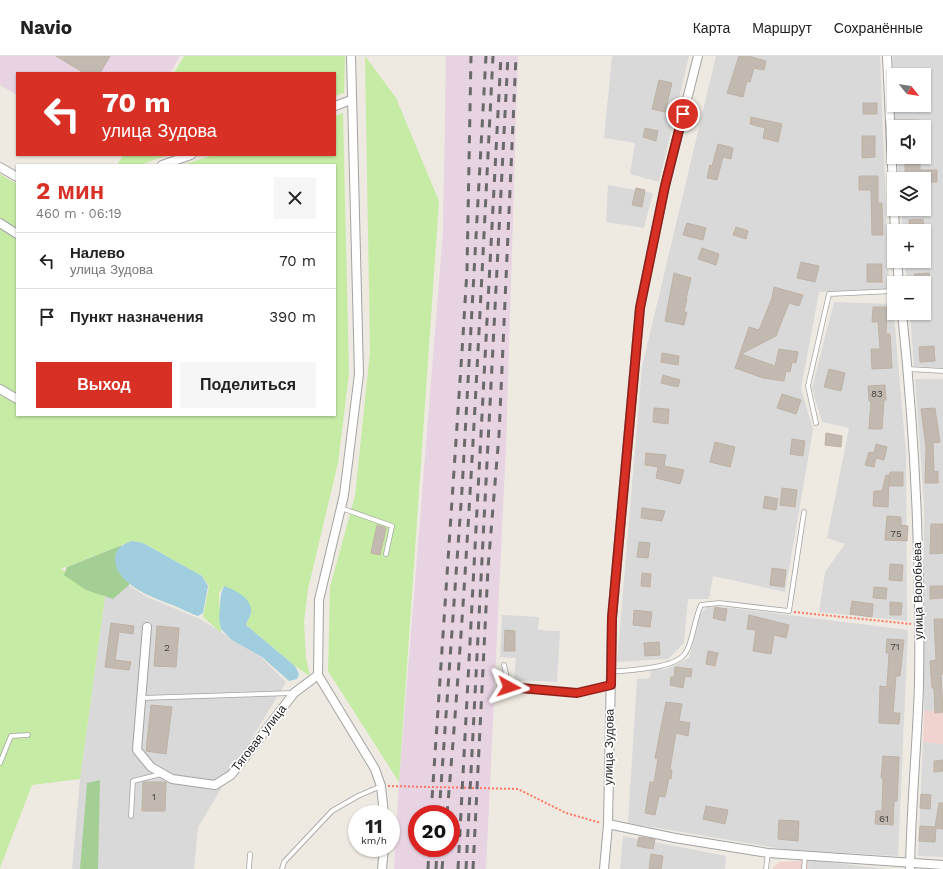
<!DOCTYPE html>
<html lang="ru">
<head>
<meta charset="utf-8">
<style>
	:root { --surface:#fff; --page:#f6f6f6; --text:#222; --muted:#767676; --line:#e0e0e0; --accent:#d93025 }
	body { margin:0; font-family:"Work Sans",sans-serif; background:var(--page); color:var(--text); height:100vh; display:flex; flex-direction:column; font-size:15px; white-space:nowrap }
	* { box-sizing:border-box; margin:0 }
	p { font-size:13px; color:var(--muted) }
	.icon { flex:none; width:22px; height:22px; fill:none; stroke:currentColor; stroke-width:2; stroke-linecap:round; stroke-linejoin:round }
	.map { position:relative; flex:1; overflow:hidden }
	.sheet { position:absolute; left:16px; top:108px; width:320px; height:252px; display:flex; flex-direction:column; background:var(--surface); border-radius:0px; box-shadow:0 1px 3px #0004 }
	.sheet>* { flex:none }
	.hud { position:absolute; left:16px; top:16px; width:320px; height:84px; border-radius:0px; box-shadow:0 1px 3px #0004; background:#d93025; color:#fff; overflow:hidden }
	.needle { width:26px; rotate:120deg }
	.buttons { position:absolute; left:887px; top:12px; display:grid; gap:8px }
	.buttons a { display:grid; place-items:center; width:44px; height:44px; border-radius:0px; background:var(--surface); box-shadow:0 1px 3px #0004; font-size:20px }
	.speed { position:absolute; left:348px; top:749px; display:flex; gap:8px; font-size:20px; font-weight:700; text-align:center }
	.speed>* { display:grid; place-content:center; width:52px; height:52px; border-radius:50%; background:var(--surface); box-shadow:0 1px 3px #0004; line-height:1 }
	.speed small { font-size:10px; font-weight:400 }
	.speed .limit { border:6px solid #d22; background:#fff; color:#111 }
	.pin { position:absolute; display:grid; place-items:center; width:34px; height:34px; color:#fff; margin:-17px; border:2px solid #fff; border-radius:50%; box-shadow:0 1px 4px #0007 }
	.me { position:absolute; width:44px; margin:-22px; rotate:95deg; stroke-linejoin:round; filter:drop-shadow(0 0 3px #0008) }
	.turn { display:flex; align-items:center; gap:14px; height:84px; padding:0 20px; font-size:18px }
	.turn .icon { width:52px; height:52px; stroke-width:2.5 }
	.turn b { display:block; font-size:28px; line-height:34px }
	.round { display:grid; place-items:center; flex:none; width:42px; height:42px; border-radius:0px; background:var(--page) }
	.overview { display:flex; align-items:center; justify-content:space-between; height:68px; padding:0 20px }
	h1 { font-size:24px; font-weight:700; line-height:30px; color:var(--accent) }
	.action { display:flex; gap:8px; margin-top:auto; padding:8px 20px }
	.action a { flex:1; height:46px; border-radius:0px; background:var(--accent); color:#fff; font-size:16px; font-weight:700; line-height:46px; text-align:center }
	.action a+a { background:var(--page); color:var(--text) }
	ul { padding:0; list-style:none }
	li { display:flex; align-items:center; gap:12px; height:56px; padding:0 20px; border-top:1px solid var(--line) }
	li div { flex:1 }
	li b { display:block; font-size:15px }
	li em { font-style:normal }
	header { display:flex; align-items:center; gap:24px; box-sizing:border-box; height:56px; padding:0 20px; background:var(--surface); border-bottom:1px solid var(--line) }
	header strong { font-size:19px }
	nav { display:flex; gap:22px; margin-inline-start:auto; font-size:14px }
	.map>svg:first-child { display:block }
	.residential { fill:#dad9d9; fill-rule:evenodd }
	.commercial { fill:#f0d2cf }
	.industrial { fill:#e8d3e3; fill-rule:evenodd }
	.grass { fill:#c5eba5 }
	.forest { fill:#a4cf94 }
	.water { fill:#a0cede }
	.building { fill:#c2bab1; stroke:#c0b1a3 }
	.lines { fill:none; stroke-linecap:round; stroke-linejoin:round }
	.lane-casing { stroke:#a3a3a3; stroke-width:5.5 }
	.street-casing { stroke:#a3a3a3; stroke-width:10 }
	.path { stroke:#ff7762; stroke-width:2; stroke-dasharray:2 2; stroke-linecap:butt }
	.lane { stroke:#fff; stroke-width:4 }
	.street { stroke:#fff; stroke-width:8 }
	.rail { stroke:#6a6a6a; stroke-width:3; stroke-dasharray:8 8; stroke-linecap:butt }
	.route-casing { stroke:#8d1f18; stroke-width:10 }
	.route { stroke:#d93025; stroke-width:7 }
	.labels { text-anchor:middle; stroke-width:3.5; stroke-linejoin:round; paint-order:stroke }
	.number-label { font-size:10px; fill:#464441 }
	.street-label { font-size:12px; fill:#1c1c1c; stroke:#fff }
</style>
</head>
<body>
<header>
<strong>Navio</strong>
<nav><a>Карта</a><a>Маршрут</a><a>Сохранённые</a></nav>
</header>
<div class="map">
<svg width="943" height="813" viewBox="0 0 943 813">
	<rect width="100%" height="100%" fill="#eeeae1"/>
	<g class="residential">
		<polygon points="612,0 689,0 659,126 630,118 635,87 604,82"/>
		<polygon points="716,0 880,0 889,233 819,236 801,333 813,374 785,536 713,520 709,543 688,543 684,587 668,603 617,606 642,311"/>
		<path d="M893,0H943V312L914,310L910,257H924V227H907L905,205H924V175H903L901,153H924V123H899L897,101H924V71H895L892,33ZM894,19H924V49H894Z"/>
		<polygon points="608,129 653,137 644,172 606,166"/>
		<polygon points="834,246 893,248 906,398 907,565 819,556 825,516 845,488 827,482 849,372 822,366 812,332"/>
		<polygon points="915,323 943,323 943,655 924,655 924,448"/>
		<polygon points="125,527 147,541 200,563 260,600 286,626 198,771 194,813 72,813 80,723 105,541"/>
		<polygon points="707,551 732,552 908,574 898,800 789,794 628,767 637,623 650,622 651,614 666,613 689,602 700,558"/>
		<polygon points="502,559 539,561 538,574 560,575 557,626 514,624 516,602 500,601"/>
		<polygon points="923,686 943,688 943,801 918,800"/>
		<polygon points="623,780 726,800 725,813 620,813"/>
		<polygon points="809,804 886,813 808,813"/>
	</g>
	<g class="commercial">
		<polygon points="924,655 943,655 943,688 923,686"/>
		<polygon points="809,804 808,813 772,813 780,806"/>
	</g>
	<g class="industrial">
		<polygon points="0,0 180,0 170,17 17,17 17,39 0,29"/>
		<path d="M446,0H518L506,389L486,813H394L399,726L443,175ZM417,758H451V792H417Z"/>
	</g>
	<g class="grass">
		<polygon points="184,0 345,0 344,37 335,40 335,17 174,17"/>
		<polygon points="365,0 396,42 439,145 399,726 328,615 330,531 355,440 370,296"/>
		<polygon points="343,57 349,318 338,407 308,533 304,566 306,602 310,620 295,610 246,569 251,557 224,530 219,537 221,577 203,561 209,530 202,520 143,487 132,485 61,513 105,541 80,723 32,729 0,812 0,118 17,128 17,359 335,359 335,109 182,109 213,99 335,99 335,60"/>
		<polygon points="123,99 168,99 140,109 117,109"/>
	</g>
	<g class="forest">
		<polygon points="122,489 115,499 120,518 130,528 113,543 86,534 64,519 67,511"/>
		<polygon points="100,724 98,813 80,813 87,727"/>
	</g>
	<g class="water">
		<path d="M132,485L143,487L202,520L208,530L203,557L198,560C187,556 177,550 167,547C149,540 116,527 115,504C114,493 123,488 132,485Z"/>
		<path d="M224,530C235,534 253,542 251,557C250,561 247,565 246,569L295,610L299,618L297,623L289,625L262,601L232,584L221,573L219,562L221,538Z"/>
	</g>
	<g class="building">
		<polygon points="56,0 110,0 100,17 84,17"/>
		<polygon points="739,0 748,0 766,5 764,14 754,12 750,26 747,25 743,41 727,37"/>
		<polygon points="659,24 672,27 665,56 652,53"/>
		<rect x="863" y="47" width="14" height="11"/>
		<polygon points="751,61 782,68 778,86 763,82 765,72 750,68"/>
		<polygon points="895,64 919,64 919,71 896,71"/>
		<polygon points="645,72 658,75 656,85 643,81"/>
		<polygon points="862,80 875,80 875,101 862,102"/>
		<polygon points="718,88 733,92 731,103 723,101 717,124 707,122 710,109 712,110"/>
		<polygon points="905,101 920,101 920,114 937,114 937,126 924,126 924,123 905,123"/>
		<polygon points="859,120 878,120 878,147 882,147 883,179 872,179 871,134 859,134"/>
		<polygon points="636,132 645,134 642,151 632,149"/>
		<polygon points="923,163 924,175 910,175 909,164"/>
		<polygon points="687,167 706,172 703,184 683,179"/>
		<polygon points="736,171 748,175 746,183 733,179"/>
		<polygon points="702,192 719,198 716,209 698,203"/>
		<polygon points="801,206 819,210 815,226 797,222"/>
		<rect x="867" y="208" width="15" height="18"/>
		<polygon points="674,217 691,222 686,243 687,243 684,256 687,256 684,269 665,265"/>
		<polygon points="929,217 930,227 915,227 914,218"/>
		<polygon points="774,231 803,239 799,250 789,247 776,280 741,298 775,310 779,293 798,296 796,307 792,306 790,316 786,315 784,325 763,322 735,312 749,271 759,274 772,242"/>
		<polygon points="873,251 887,251 886,278 890,278 892,312 872,313 871,293 880,293 878,266 872,266"/>
		<polygon points="934,290 935,305 920,306 919,291"/>
		<polygon points="662,297 679,300 678,309 661,306"/>
		<polygon points="829,313 845,317 841,335 824,331"/>
		<polygon points="663,319 680,324 678,331 661,327"/>
		<polygon points="885,329 886,344 884,344 882,373 869,373 871,345 869,345 868,330"/>
		<polygon points="782,338 801,344 796,358 777,352"/>
		<polygon points="654,352 669,353 668,368 653,366"/>
		<polygon points="935,352 940,386 933,387 934,416 938,415 938,427 925,427 926,391 921,353"/>
		<polygon points="826,377 842,380 841,391 825,389"/>
		<polygon points="792,383 805,385 803,400 790,398"/>
		<polygon points="715,386 735,391 730,411 710,406"/>
		<polygon points="876,388 887,391 884,404 876,402 874,411 865,409 869,396 874,397"/>
		<polygon points="646,397 666,399 664,410 684,414 680,428 656,422 658,411 645,409"/>
		<polygon points="890,416 903,416 903,430 889,430"/>
		<polygon points="886,419 889,419 888,451 873,450 874,435 882,435"/>
		<polygon points="782,432 797,434 795,451 780,449"/>
		<polygon points="765,440 778,443 776,454 763,452"/>
		<polygon points="642,452 665,455 662,465 641,462"/>
		<polygon points="887,460 901,461 901,469 908,470 907,485 885,484"/>
		<polygon points="931,468 943,468 943,497 930,498"/>
		<polygon points="377,469 386,472 380,499 371,497"/>
		<polygon points="639,486 650,487 648,502 637,501"/>
		<polygon points="890,508 903,509 902,525 889,524"/>
		<polygon points="772,512 786,514 784,531 770,529"/>
		<polygon points="642,517 651,518 650,531 641,530"/>
		<polygon points="930,530 943,530 943,542 930,543"/>
		<polygon points="874,531 887,532 886,543 873,542"/>
		<polygon points="852,545 873,548 872,561 850,558"/>
		<polygon points="890,546 902,547 901,559 890,559"/>
		<polygon points="715,551 727,553 725,565 713,562"/>
		<polygon points="634,554 652,556 650,571 633,569"/>
		<polygon points="749,559 789,569 786,582 774,579 771,598 753,595 756,574 747,573"/>
		<polygon points="934,563 943,563 943,618 941,618 943,656 935,657 934,632 932,632 930,605 936,604"/>
		<polygon points="111,567 134,570 133,578 119,576 115,604 131,606 129,614 105,611"/>
		<polygon points="157,570 179,572 176,611 154,610"/>
		<polygon points="505,574 515,575 515,595 504,595"/>
		<polygon points="887,583 904,584 900,620 896,620 893,657 900,657 899,668 879,667 880,630 887,631 889,597 886,597"/>
		<polygon points="659,586 660,599 645,600 644,587"/>
		<polygon points="708,595 718,597 715,610 706,608"/>
		<polygon points="675,611 692,613 691,621 685,620 683,632 670,629 671,621 674,621"/>
		<polygon points="666,646 682,648 679,665 690,667 688,680 676,677 670,713 672,714 671,723 669,722 665,741 659,740 655,759 645,757 650,726 654,726 658,703 655,702"/>
		<polygon points="151,649 172,651 166,698 146,695"/>
		<polygon points="883,700 899,701 897,745 894,745 893,769 875,768 876,755 882,755 883,722 881,722"/>
		<polygon points="943,704 943,715 934,716 934,705"/>
		<polygon points="143,726 166,726 165,755 142,755"/>
		<polygon points="921,738 931,739 930,753 920,752"/>
		<polygon points="939,747 943,747 943,773 936,772 935,786 919,785 920,770 935,771"/>
		<polygon points="706,750 728,754 725,768 703,763"/>
		<polygon points="779,764 799,765 798,785 778,783"/>
		<polygon points="639,781 655,783 653,793 637,790"/>
		<polygon points="651,798 663,800 661,813 649,813"/>
	</g>
	<g class="lines">
		<g class="lane-casing">
			<g id="lane">
				<polyline points="908,313 943,315"/>
				<polyline points="816,367 808,330 829,238 894,235"/>
				<polyline points="341,452 392,470 386,498"/>
				<polyline points="504,609 509,631 577,637 610,629"/>
				<path d="M611,616C629,614 677,613 686,596C693,585 694,564 701,549L719,547L789,555L804,456"/>
				<polyline points="141,642 293,637"/>
				<polyline points="0,707 11,680 28,679"/>
				<polyline points="131,760 133,725 161,718"/>
				<polyline points="249,813 250,798"/>
				<polyline points="282,813 284,806 332,755 358,740 381,730"/>
				<polyline points="766,813 768,797"/>
				<polyline points="804,813 805,800"/>
			</g>
		</g>
		<g class="street-casing">
			<g id="street">
				<polyline points="351,0 359,318 344,439 319,544 318,619 375,713 381,730 384,758"/>
				<polyline points="887,0 895,175"/>
				<polyline points="335,50 351,44"/>
				<polyline points="162,109 191,99"/>
				<polyline points="0,111 17,121"/>
				<polyline points="0,167 17,178"/>
				<polyline points="897,205 899,227"/>
				<path d="M902,257C915,380 921,505 919,629C917,690 911,751 910,813"/>
				<polyline points="0,333 17,343"/>
				<polyline points="147,571 137,694 151,711 172,723 215,729 231,719 243,704 294,637 318,619"/>
				<polyline points="608,768 675,782 768,797 943,809"/>
				<polyline points="382,813 384,792"/>
				<polyline points="604,813 608,768 612,562 640,251 665,130 698,0"/>
			</g>
		</g>
		<g class="path">
			<polyline points="794,556 911,568"/>
			<polyline points="388,730 518,733 566,757 601,767"/>
		</g>
		<use href="#lane" class="lane"/>
		<use href="#street" class="street"/>
		<g class="rail">
			<polyline points="431,758 463,280 467,214 471,0"/>
			<polyline points="439,758 462,434 486,0"/>
			<path d="M447,758C469,506 480,253 493,0"/>
			<polyline points="428,813 429,792"/>
			<polyline points="436,813 437,792"/>
			<polyline points="442,813 444,792"/>
			<polyline points="458,813 501,0"/>
			<polyline points="466,813 508,0"/>
			<polyline points="473,813 488,512 499,379 516,0"/>
		</g>
	</g>
	<g class="lines">
		<g class="route-casing">
			<polyline id="route" points="509,631 577,637 611,629 612,562 640,252 665,130 683,58"/>
		</g>
		<use href="#route" class="route"/>
	</g>
	<g class="labels">
		<g class="number-label">
			<text x="877" y="341">83</text>
			<text x="896" y="481">75</text>
			<text x="895" y="594">71</text>
			<text x="167" y="595">2</text>
			<text x="154" y="744">1</text>
			<text x="884" y="766">61</text>
		</g>
		<g class="street-label">
			<text transform="translate(918 535) rotate(-91)" y="4">улица Воробьёва</text>
			<text transform="translate(259 682) rotate(-52)" y="4">Тяговая улица</text>
			<text transform="translate(609 691) rotate(-89)" y="4">улица Зудова</text>
		</g>
	</g>
</svg>
<div class="buttons">
<a><svg class="needle" viewBox="-14 -14 28 28"><path d="M0-13l5 13h-10z" fill="#e53935"/><path d="M0 13l5-13h-10z" fill="#767676"/></svg></a>
<a><svg class="icon" aria-label="sound" viewBox="0 0 24 24"><path d="M4 9h4l5-4v14l-5-4H4zM17 9q2 3 0 6"/></svg></a>
<a><svg class="icon" aria-label="layers" viewBox="0 0 24 24"><path d="M12 4l9 5-9 5-9-5zM3 14l9 5 9-5"/></svg></a>
<a>+</a>
<a>−</a>
</div>
<div class="speed"><div>11<small>km/h</small></div><div class="limit">20</div></div>
<div class="pin" style="left:683px;top:58px;background:#d93025"><svg class="icon" aria-label="arrive" viewBox="0 0 24 24"><path d="M6 21V4h12l-3 4 3 4H6"/></svg></div>
<svg class="me" style="left:509px;top:631px" viewBox="-20 -20 40 40"><path d="M0-17L14 15 0 8-14 15z" fill="#d93025" stroke="#fff" stroke-width="4"/></svg>
<div class="hud">
<div class="turn"><svg class="icon" aria-label="left" viewBox="0 0 24 24"><path d="M17 20v-9H6M10 6l-5 5 5 5"/></svg><div><b>70 m</b>улица Зудова</div></div>
</div>
<section class="sheet">
<div class="overview"><div><h1>2 мин</h1><p>460 m · 06:19</p></div><a class="round"><svg class="icon" aria-label="close" viewBox="0 0 24 24"><path d="M6 6l12 12M18 6L6 18"/></svg></a></div>
<ul>
<li><svg class="icon" aria-label="left" viewBox="0 0 24 24"><path d="M17 20v-9H6M10 6l-5 5 5 5"/></svg><div><b>Налево</b><p>улица Зудова</p></div><em>70 m</em></li>
<li><svg class="icon" aria-label="arrive" viewBox="0 0 24 24"><path d="M6 21V4h12l-3 4 3 4H6"/></svg><div><b>Пункт назначения</b></div><em>390 m</em></li>
</ul>
<div class="action"><a>Выход</a><a>Поделиться</a></div>
</section>
</div>
</body>
</html>
